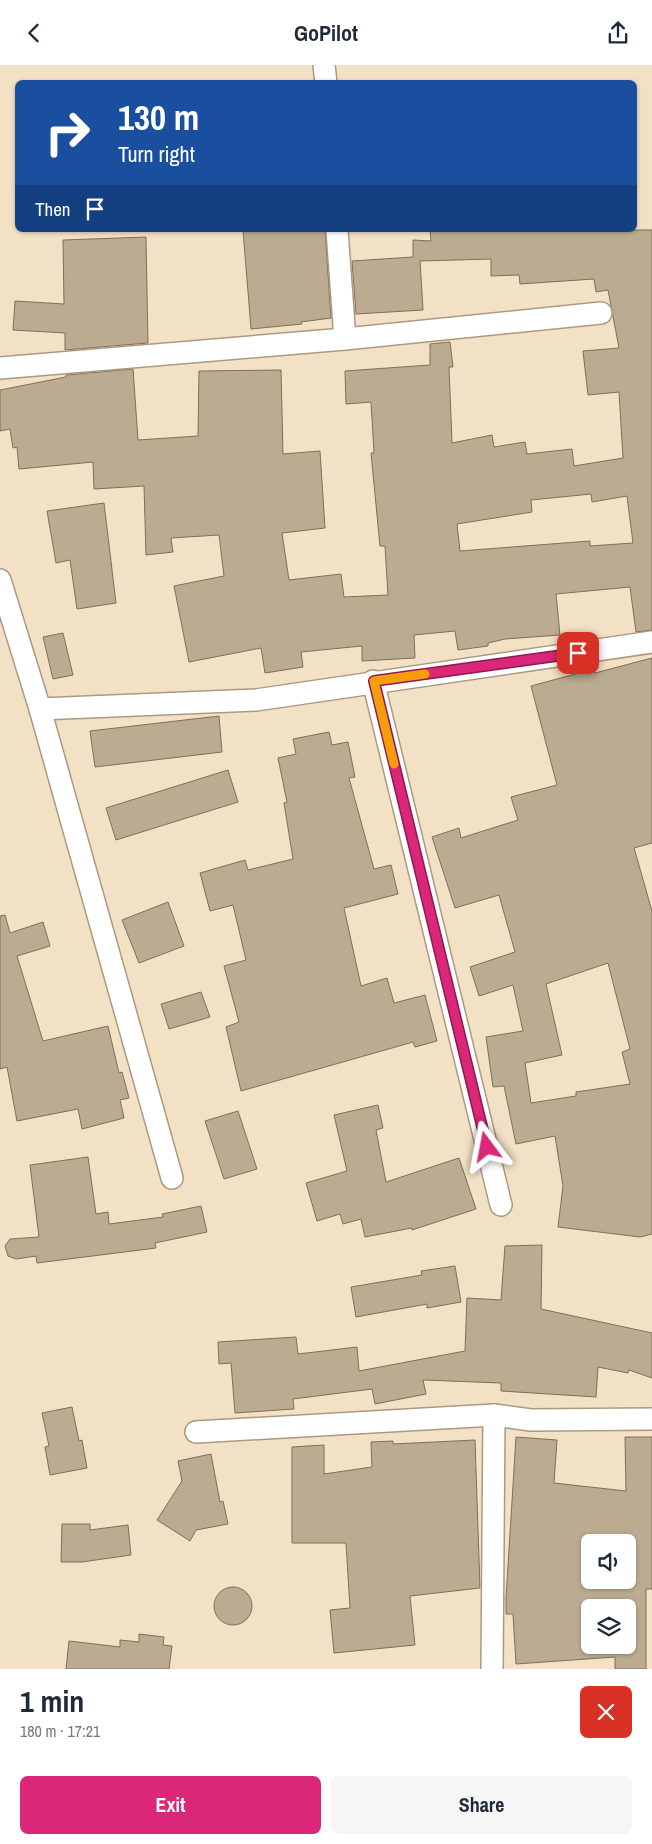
<!DOCTYPE html>
<html lang="en">
<head>
<meta charset="utf-8">
<style>
	:root { --surface:#fff; --page:#f6f6f7; --text:#1f2937; --muted:#747a83; --accent:#db2777 }
	body { margin:0; font-family:"Archivo Narrow",sans-serif; background:var(--page); color:var(--text); height:100vh; display:flex; flex-direction:column; font-size:19px; white-space:nowrap }
	* { box-sizing:border-box; margin:0 }
	p { font-size:16px; color:var(--muted) }
	.icon { flex:none; width:28px; height:28px; fill:none; stroke:currentColor; stroke-width:2; stroke-linecap:round; stroke-linejoin:round }
	.map { position:relative; height:1604px; overflow:hidden }
	.sheet { display:flex; flex-direction:column; background:var(--surface); flex:1 }
	.sheet>* { flex:none }
	.hud { position:absolute; left:15px; top:15px; width:622px; height:152px; border-radius:8px; box-shadow:0 1px 4px #0004; background:#1a4fa0; color:#fff; overflow:hidden }
	.tools { position:absolute; left:581px; top:1469px; display:grid; gap:10px }
	.tools a { display:grid; place-items:center; width:55px; height:55px; border-radius:8px; background:var(--surface); box-shadow:0 1px 4px #0004; font-size:25px }
	.pin { position:absolute; display:grid; place-items:center; width:42px; height:42px; color:#fff; margin:-21px; border-radius:10px; box-shadow:0 2px 8px #0006 }
	.me { position:absolute; width:55px; margin:-28px; rotate:347deg; stroke-linejoin:round; filter:drop-shadow(0 0 4px #0008) }
	.turn { display:flex; align-items:center; gap:18px; height:105px; padding:0 20px; font-size:22px }
	.turn .icon { width:65px; height:65px; stroke-width:2.5 }
	.turn b { display:block; font-size:35px; line-height:42px }
	.then { display:flex; align-items:center; height:48px; padding:0 20px; background:#0003; gap:10px; font-size:19px }
	.round { display:grid; place-items:center; flex:none; width:52px; height:52px; border-radius:8px; background:var(--page) }
	.headline { display:flex; align-items:center; justify-content:space-between; height:85px; padding:0 20px }
	h1 { font-size:30px; font-weight:700; line-height:38px }
	.button { display:flex; gap:10px; margin-top:auto; padding:10px 20px }
	.button a { flex:1; height:58px; border-radius:8px; background:var(--accent); color:#fff; font-size:20px; font-weight:700; line-height:58px; text-align:center }
	.button a+a { background:var(--page); color:var(--text) }
	header { display:flex; justify-content:space-between; align-items:center; height:65px; padding:0 20px; background:var(--surface); font-size:22px; font-weight:700 }
	.map>svg:first-child { display:block }
	.building { fill:#bbab91; stroke:#7e6f57; fill-rule:evenodd }
	.lines { fill:none; stroke-linecap:round; stroke-linejoin:round }
	.minor-casing { stroke:#ab9a81; stroke-width:24 }
	.minor { stroke:#fff; stroke-width:21 }
	.route-casing { stroke:#8e194d; stroke-width:12 }
	.route { stroke:#db2777; stroke-width:9 }
	.slow { stroke:#f59e0b; stroke-width:9 }
</style>
</head>
<body>
<header><svg class="icon" aria-label="back" viewBox="0 0 24 24"><path d="M15 5l-7 7 7 7"/></svg>GoPilot<svg class="icon" aria-label="share" viewBox="0 0 24 24"><path d="M12 15V3M7 8l5-5 5 5M5 13v7h14v-7"/></svg></header>
<div class="map">
<svg width="652" height="1604" viewBox="0 0 652 1604">
	<rect width="100%" height="100%" fill="#f3e1c6"/>
	<g class="building">
		<polygon points="243,165 325,165 331,253 301,257 302,259 251,264"/>
		<path d="M430,165H652V565L636,567L630,522L556,529L560,570L505,574L488,578V581L458,585L455,566L414,570L415,593L362,596V581L301,587L303,602L265,608L261,583L189,597L174,521L224,511L219,470L171,473L173,487L146,490L144,421L94,424L93,397L19,404L17,382L13,383L10,364L0,366V325L66,312V310L133,304L138,375L198,371L199,306L281,305L283,389L320,386L325,463L282,468L289,515L341,509L344,532L388,530L385,481H380L371,388H374L371,337L346,339L345,306L430,300V279L450,277L453,302H449L452,378L492,370L494,382L525,377L527,389L572,384L574,401L623,393L619,327L588,330L583,286L619,283L608,225L596,227L594,214L520,219L519,210L491,211V194L420,196L423,245L356,249L352,196L413,192V175L431,176ZM591,429L592,437L627,431L633,478L590,481V476L460,486L457,459L532,447L531,435Z"/>
		<polygon points="146,172 148,278 65,285 65,268 13,265 15,236 64,239 63,175"/>
		<polygon points="104,438 116,538 77,544 70,495 56,498 47,446"/>
		<polygon points="63,568 73,610 53,614 43,572"/>
		<path d="M652,593V778L634,783L652,846V1169L640,1172L558,1162L563,1121L555,1071L516,1079L504,1021L493,1022L486,972L523,966L513,920L479,931L470,902L515,887L499,830L455,843L432,772L459,763L461,773L518,755L511,732L557,720L531,621L594,604L595,608ZM608,898L630,984L622,987L630,1019L576,1027V1031L531,1038L525,998L562,990L546,919Z"/>
		<polygon points="219,651 222,687 95,702 90,666"/>
		<polygon points="329,667 332,680 348,677 355,712 349,713 374,804 391,800 398,829 344,843 361,921 387,913 394,938 425,930 437,976 415,982 413,977 241,1026 226,962 239,957 224,901 246,895 233,840 210,846 200,808 245,795 248,805 293,794 284,738 287,737 278,693 296,689 293,674"/>
		<polygon points="228,705 238,737 116,775 106,743"/>
		<polygon points="168,837 184,881 139,898 122,855"/>
		<polygon points="5,850 10,868 43,857 50,881 17,891 43,976 108,961 119,1008 122,1007 129,1033 120,1035 124,1053 82,1064 78,1044 17,1056 7,1002 0,1004 0,851"/>
		<polygon points="201,927 210,952 169,964 161,939"/>
		<polygon points="378,1040 383,1063 376,1065 386,1117 459,1093 476,1144 412,1165 412,1163 365,1172 361,1154 343,1159 340,1149 317,1156 306,1118 347,1106 334,1050"/>
		<polygon points="238,1046 257,1104 224,1114 205,1056"/>
		<polygon points="88,1092 96,1149 108,1147 109,1159 163,1152 162,1149 201,1141 207,1167 155,1178 156,1183 37,1198 36,1191 16,1194 8,1191 5,1181 10,1174 39,1172 30,1100"/>
		<polygon points="542,1180 541,1244 652,1268 652,1313 629,1305 628,1308 598,1302 596,1332 501,1326 501,1318 423,1315 426,1329 375,1339 372,1324 293,1334 294,1344 235,1348 231,1298 219,1299 218,1277 296,1272 298,1289 357,1282 359,1306 465,1286 467,1233 501,1235 505,1181"/>
		<polygon points="455,1201 461,1237 427,1243 427,1239 356,1252 351,1222 422,1210 421,1206"/>
		<polygon points="72,1342 79,1376 82,1375 87,1403 50,1410 45,1382 49,1381 42,1348"/>
		<path d="M516,1372L557,1375L554,1418L626,1426L625,1372H652V1524H646V1604H615V1592L516,1599L513,1549H506V1533ZM590,1478H628V1515H590ZM590,1542H628V1580H590Z"/>
		<polygon points="475,1375 480,1523 410,1531 415,1580 334,1588 330,1545 350,1543 346,1478 292,1478 292,1382 324,1380 324,1409 372,1402 371,1377 393,1376 393,1379"/>
		<polygon points="211,1389 220,1437 223,1436 228,1459 196,1465 190,1476 157,1455 182,1416 178,1396"/>
		<polygon points="62,1459 90,1459 90,1465 128,1460 131,1490 82,1497 61,1497"/>
		<circle cx="233" cy="1541" r="19"/>
		<polygon points="139,1569 164,1572 163,1580 172,1581 169,1604 66,1604 69,1576 120,1582 120,1575 139,1577"/>
	</g>
	<g class="lines">
		<g class="minor-casing">
			<g id="minor">
				<polyline points="324,0 326,18"/>
				<polyline points="337,165 345,274"/>
				<polyline points="0,303 345,274 601,248"/>
				<polyline points="0,515 40,644 172,1113"/>
				<polyline points="373,616 501,1140"/>
				<polyline points="40,644 256,635 652,577"/>
				<polyline points="196,1367 494,1350"/>
				<polyline points="492,1604 494,1350 531,1355 652,1354"/>
			</g>
		</g>
		<use href="#minor" class="minor"/>
	</g>
	<g class="lines">
		<g class="route-casing">
			<polyline id="route" points="487,1082 374,616 578,588"/>
		</g>
		<use href="#route" class="route"/>
		<polyline class="slow" points="394,699 374,616 425,609"/>
	</g>
</svg>
<div class="tools">
<a><svg class="icon" aria-label="sound" viewBox="0 0 24 24"><path d="M4 9h4l5-4v14l-5-4H4zM17 9q2 3 0 6"/></svg></a>
<a><svg class="icon" aria-label="layers" viewBox="0 0 24 24"><path d="M12 4l9 5-9 5-9-5zM3 14l9 5 9-5"/></svg></a>
</div>
<div class="pin" style="left:578px;top:588px;background:#d93025"><svg class="icon" aria-label="arrive" viewBox="0 0 24 24"><path d="M6 21V4h12l-3 4 3 4H6"/></svg></div>
<svg class="me" style="left:487px;top:1082px" viewBox="-20 -20 40 40"><path d="M0-17L14 15 0 8-14 15z" fill="#db2777" stroke="#fff" stroke-width="4"/></svg>
<div class="hud">
<div class="turn"><svg class="icon" aria-label="right" viewBox="0 0 24 24"><path d="M7 20v-9h11M14 6l5 5-5 5"/></svg><div><b>130 m</b>Turn right</div></div>
<div class="then">Then<svg class="icon" aria-label="arrive" viewBox="0 0 24 24"><path d="M6 21V4h12l-3 4 3 4H6"/></svg></div>
</div>
</div>
<section class="sheet">
<div class="headline"><div><h1>1 min</h1><p>180 m · 17:21</p></div><a class="round" style="background:#d93025;color:#fff"><svg class="icon" aria-label="close" viewBox="0 0 24 24"><path d="M6 6l12 12M18 6L6 18"/></svg></a></div>
<div class="button"><a>Exit</a><a>Share</a></div>
</section>
</body>
</html>
